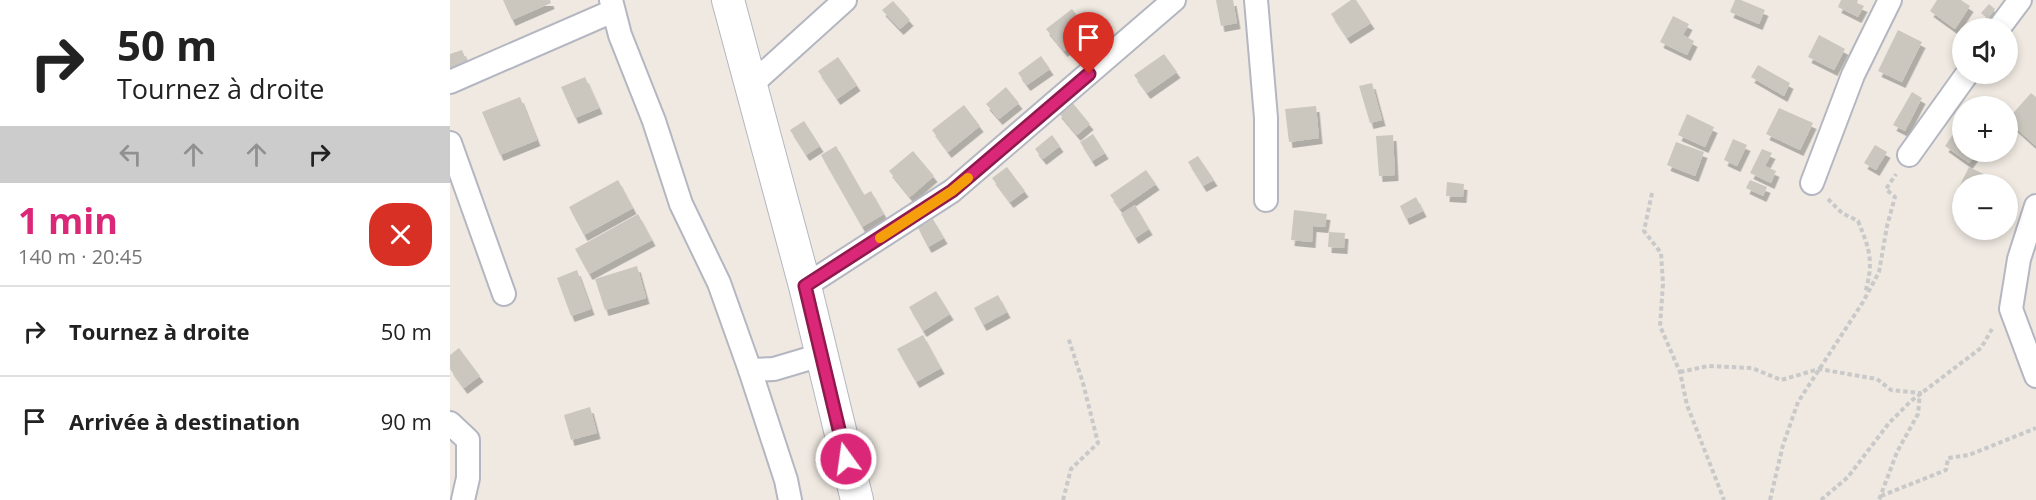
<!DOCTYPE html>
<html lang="fr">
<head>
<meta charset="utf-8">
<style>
	:root { --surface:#fff; --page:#f2f2f2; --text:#222; --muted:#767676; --line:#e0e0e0; --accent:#db2777 }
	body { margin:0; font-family:"Open Sans",sans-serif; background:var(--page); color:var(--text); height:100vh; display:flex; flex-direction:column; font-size:22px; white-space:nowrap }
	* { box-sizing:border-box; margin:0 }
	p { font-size:20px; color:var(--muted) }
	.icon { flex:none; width:33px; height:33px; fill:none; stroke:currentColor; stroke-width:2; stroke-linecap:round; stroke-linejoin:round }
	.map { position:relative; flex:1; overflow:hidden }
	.panel { display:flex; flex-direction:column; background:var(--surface); width:450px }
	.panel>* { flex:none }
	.banner { background:#fff; color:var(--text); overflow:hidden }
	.buttons { position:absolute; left:1502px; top:18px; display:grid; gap:12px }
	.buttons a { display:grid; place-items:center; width:66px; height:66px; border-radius:50%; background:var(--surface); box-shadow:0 3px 9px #0003; font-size:30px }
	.pin { position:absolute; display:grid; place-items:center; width:51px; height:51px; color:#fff; margin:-62px -26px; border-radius:50% 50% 50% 0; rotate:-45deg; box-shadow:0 0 6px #0007 }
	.pin .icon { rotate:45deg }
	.me { position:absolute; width:66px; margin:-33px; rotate:346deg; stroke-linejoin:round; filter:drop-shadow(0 0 4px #0008) }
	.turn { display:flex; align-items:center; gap:21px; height:126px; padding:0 18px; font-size:27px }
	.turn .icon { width:78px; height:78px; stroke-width:2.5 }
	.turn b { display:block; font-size:42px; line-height:51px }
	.lanes { display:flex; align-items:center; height:57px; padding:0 18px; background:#0003; justify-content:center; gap:30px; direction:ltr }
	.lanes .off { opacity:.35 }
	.round { display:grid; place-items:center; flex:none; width:63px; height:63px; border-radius:24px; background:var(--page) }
	.summary { display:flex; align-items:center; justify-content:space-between; height:102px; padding:0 18px }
	h1 { font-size:36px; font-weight:700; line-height:45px; color:var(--accent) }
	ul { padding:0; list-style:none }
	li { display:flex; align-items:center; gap:18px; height:90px; padding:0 18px; border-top:2px solid var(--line) }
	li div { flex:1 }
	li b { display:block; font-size:22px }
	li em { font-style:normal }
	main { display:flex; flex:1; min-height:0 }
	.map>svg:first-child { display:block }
	.building { fill:#cbc7bf; filter:url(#shadow) }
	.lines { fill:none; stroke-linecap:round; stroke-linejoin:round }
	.street-casing { stroke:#b4b7c1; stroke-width:26 }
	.secondary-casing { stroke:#b4b7c1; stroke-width:34 }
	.path { stroke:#c9c9c9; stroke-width:4; stroke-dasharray:4.5 3; stroke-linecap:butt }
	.street { stroke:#fff; stroke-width:22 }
	.secondary { stroke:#fff; stroke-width:32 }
	.route-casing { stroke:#8e194d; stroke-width:15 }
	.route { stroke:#db2777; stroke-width:10 }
	.slow { stroke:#f59e0b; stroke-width:10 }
</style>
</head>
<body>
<main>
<section class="panel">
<div class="banner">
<div class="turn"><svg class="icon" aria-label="right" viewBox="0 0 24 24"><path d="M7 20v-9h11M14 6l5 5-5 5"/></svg><div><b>50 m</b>Tournez à droite</div></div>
<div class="lanes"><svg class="icon off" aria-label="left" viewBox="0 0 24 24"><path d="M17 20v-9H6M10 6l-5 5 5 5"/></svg><svg class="icon off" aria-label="ahead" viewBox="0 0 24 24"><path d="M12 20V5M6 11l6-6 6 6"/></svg><svg class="icon off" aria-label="ahead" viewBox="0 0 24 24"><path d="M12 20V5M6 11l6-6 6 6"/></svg><svg class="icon" aria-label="right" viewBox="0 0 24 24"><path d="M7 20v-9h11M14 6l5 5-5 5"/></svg></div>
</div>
<div class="summary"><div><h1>1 min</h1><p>140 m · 20:45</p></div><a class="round" style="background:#d93025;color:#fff"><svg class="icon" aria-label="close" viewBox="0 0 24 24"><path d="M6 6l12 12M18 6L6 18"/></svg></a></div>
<ul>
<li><svg class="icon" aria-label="right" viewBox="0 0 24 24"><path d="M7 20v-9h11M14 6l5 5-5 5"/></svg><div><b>Tournez à droite</b></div><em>50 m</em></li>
<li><svg class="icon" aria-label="arrive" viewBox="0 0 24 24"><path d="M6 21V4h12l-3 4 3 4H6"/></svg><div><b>Arrivée à destination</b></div><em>90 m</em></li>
</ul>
</section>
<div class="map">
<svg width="1586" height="500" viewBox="0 0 1586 500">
	<defs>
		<filter id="shadow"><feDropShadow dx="3.5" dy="6" stdDeviation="0" flood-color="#0004"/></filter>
	</defs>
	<rect width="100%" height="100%" fill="#efe9e1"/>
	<g class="building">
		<polygon points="53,0 100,0 101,3 62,20"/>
		<polygon points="766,0 783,0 787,23 771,26"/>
		<polygon points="901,0 906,0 921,23 897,38 881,14"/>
		<polygon points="1285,0 1291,0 1315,10 1309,24 1280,12"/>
		<polygon points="1391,0 1408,0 1407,3 1414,6 1408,17 1388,7"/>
		<polygon points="1487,0 1511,0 1520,6 1505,29 1480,11"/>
		<polygon points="443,1 460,20 450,29 432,10"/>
		<polygon points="1539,4 1545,9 1538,19 1531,13"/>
		<polygon points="622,9 640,31 614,51 596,29"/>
		<polygon points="1223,16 1239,24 1233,35 1244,41 1237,55 1210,42"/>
		<polygon points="1448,30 1472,42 1452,82 1428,71"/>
		<polygon points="1369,35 1395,49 1384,70 1358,57"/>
		<polygon points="12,50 21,72 0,81 0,54"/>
		<polygon points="714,54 727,72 697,93 684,75"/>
		<polygon points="591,56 600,69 577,85 568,73"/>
		<polygon points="388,57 407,85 387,99 368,71"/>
		<polygon points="1308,65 1340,83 1334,96 1301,77"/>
		<polygon points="135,77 149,108 125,118 111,87"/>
		<polygon points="922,83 932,120 920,123 909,86"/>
		<polygon points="556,87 569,103 549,119 536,104"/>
		<polygon points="1462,92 1472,98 1455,131 1443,125"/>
		<polygon points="1581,93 1586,97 1586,146 1557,120"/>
		<polygon points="70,97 87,140 50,155 32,112"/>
		<polygon points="621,101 640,124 627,135 608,112"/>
		<polygon points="514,105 530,126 498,152 482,130"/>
		<polygon points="866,106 869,138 839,142 835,109"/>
		<polygon points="1329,108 1363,123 1350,150 1316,134"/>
		<polygon points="1237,114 1264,127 1255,147 1228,135"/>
		<polygon points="354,121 370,146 356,155 340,130"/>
		<polygon points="1512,121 1512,152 1527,152 1519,163 1495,146"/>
		<polygon points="643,134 655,153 642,161 630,142"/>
		<polygon points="602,135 610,146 593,159 585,149"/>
		<polygon points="943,135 945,175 929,176 926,136"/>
		<polygon points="1283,139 1297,145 1287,166 1274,160"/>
		<polygon points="1226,142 1254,152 1245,176 1217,165"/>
		<polygon points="1425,145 1437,152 1426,170 1414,163"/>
		<polygon points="386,146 414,195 421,191 434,214 412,227 371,155"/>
		<polygon points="1312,149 1322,153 1315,166 1326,171 1321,183 1300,173"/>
		<polygon points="463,151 484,176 460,197 439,171"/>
		<polygon points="748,156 764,180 753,186 738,162"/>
		<polygon points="557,167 575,191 560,202 542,178"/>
		<polygon points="1519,167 1544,179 1542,184 1512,184 1512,206 1502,201"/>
		<polygon points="696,170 706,184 670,209 660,195"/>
		<polygon points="168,180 183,208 134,235 119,207"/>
		<polygon points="1300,180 1317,187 1313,196 1296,188"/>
		<polygon points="997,182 1014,184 1013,197 996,196"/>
		<polygon points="966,197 973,211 956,219 950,206"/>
		<polygon points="685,205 699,229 685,238 671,214"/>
		<polygon points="844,210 877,214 875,227 863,226 862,242 841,240"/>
		<polygon points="188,214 202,240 139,274 125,249"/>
		<polygon points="483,219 494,238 478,247 468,228"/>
		<polygon points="879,232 895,233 894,248 878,247"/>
		<polygon points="187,266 196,298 155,310 145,279"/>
		<polygon points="127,270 141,309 121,316 107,278"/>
		<polygon points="486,291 500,314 473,331 459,307"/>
		<polygon points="548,295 557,312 533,325 524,308"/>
		<polygon points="473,335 491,368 466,382 447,349"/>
		<polygon points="9,348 30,376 14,388 0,369 0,355"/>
		<polygon points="140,407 147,433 121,440 114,415"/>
	</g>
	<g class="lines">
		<g class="street-casing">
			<g id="street">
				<polyline points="161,0 170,35 204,121 231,204 269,283 300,370 324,369 371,355"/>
				<polyline points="806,0 816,118 816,200"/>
				<polyline points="1549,28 1570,0"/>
				<polyline points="0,82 163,11"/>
				<polyline points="302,84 395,0"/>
				<polyline points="0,143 54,294"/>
				<polyline points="1459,155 1517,74"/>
				<polyline points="1362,183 1403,75 1440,0"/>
				<polyline points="1586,206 1569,259 1561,309 1586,376"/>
				<polyline points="355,286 502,191 724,0"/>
				<polyline points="300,370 336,480 340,500"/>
				<polyline points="0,423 18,440 18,478 13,500"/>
			</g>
		</g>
		<g class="secondary-casing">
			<polyline id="secondary" points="278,0 355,286 407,500"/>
		</g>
		<g class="path">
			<polyline points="1202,193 1194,231 1211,253 1213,284 1210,326 1230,372 1237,405 1274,500"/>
			<path d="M1378,199L1392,213L1408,221C1420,250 1424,262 1415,293"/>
			<polyline points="1230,372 1258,366 1302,368 1331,380 1369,369 1427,379 1441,390 1470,393 1468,414 1447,452 1429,500"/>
			<polyline points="1431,496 1496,470 1498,458 1519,455 1586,428"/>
			<polyline points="613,500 621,469 648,443 633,383 618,337"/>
			<polyline points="1320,500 1333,445 1348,402 1413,302 1429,272 1437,226 1445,197 1436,189 1446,174"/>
			<polyline points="1371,500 1398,477 1439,423 1461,401 1531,348 1542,329"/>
		</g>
		<use href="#street" class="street"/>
		<use href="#secondary" class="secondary"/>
	</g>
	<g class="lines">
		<g class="route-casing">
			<polyline id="route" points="396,459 355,286 502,191 639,74"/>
		</g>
		<use href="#route" class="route"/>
		<polyline class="slow" points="430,238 502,191 518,178"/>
	</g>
</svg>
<div class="buttons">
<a><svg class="icon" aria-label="sound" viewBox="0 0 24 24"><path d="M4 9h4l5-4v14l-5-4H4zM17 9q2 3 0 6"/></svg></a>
<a>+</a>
<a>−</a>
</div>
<div class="pin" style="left:639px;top:74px;background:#d93025"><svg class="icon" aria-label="arrive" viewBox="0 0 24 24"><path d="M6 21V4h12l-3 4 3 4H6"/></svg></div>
<svg class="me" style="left:396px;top:459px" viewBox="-20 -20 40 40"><circle r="17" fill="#db2777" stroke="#fff" stroke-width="3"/><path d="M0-11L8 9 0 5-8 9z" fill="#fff"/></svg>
</div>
</main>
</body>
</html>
